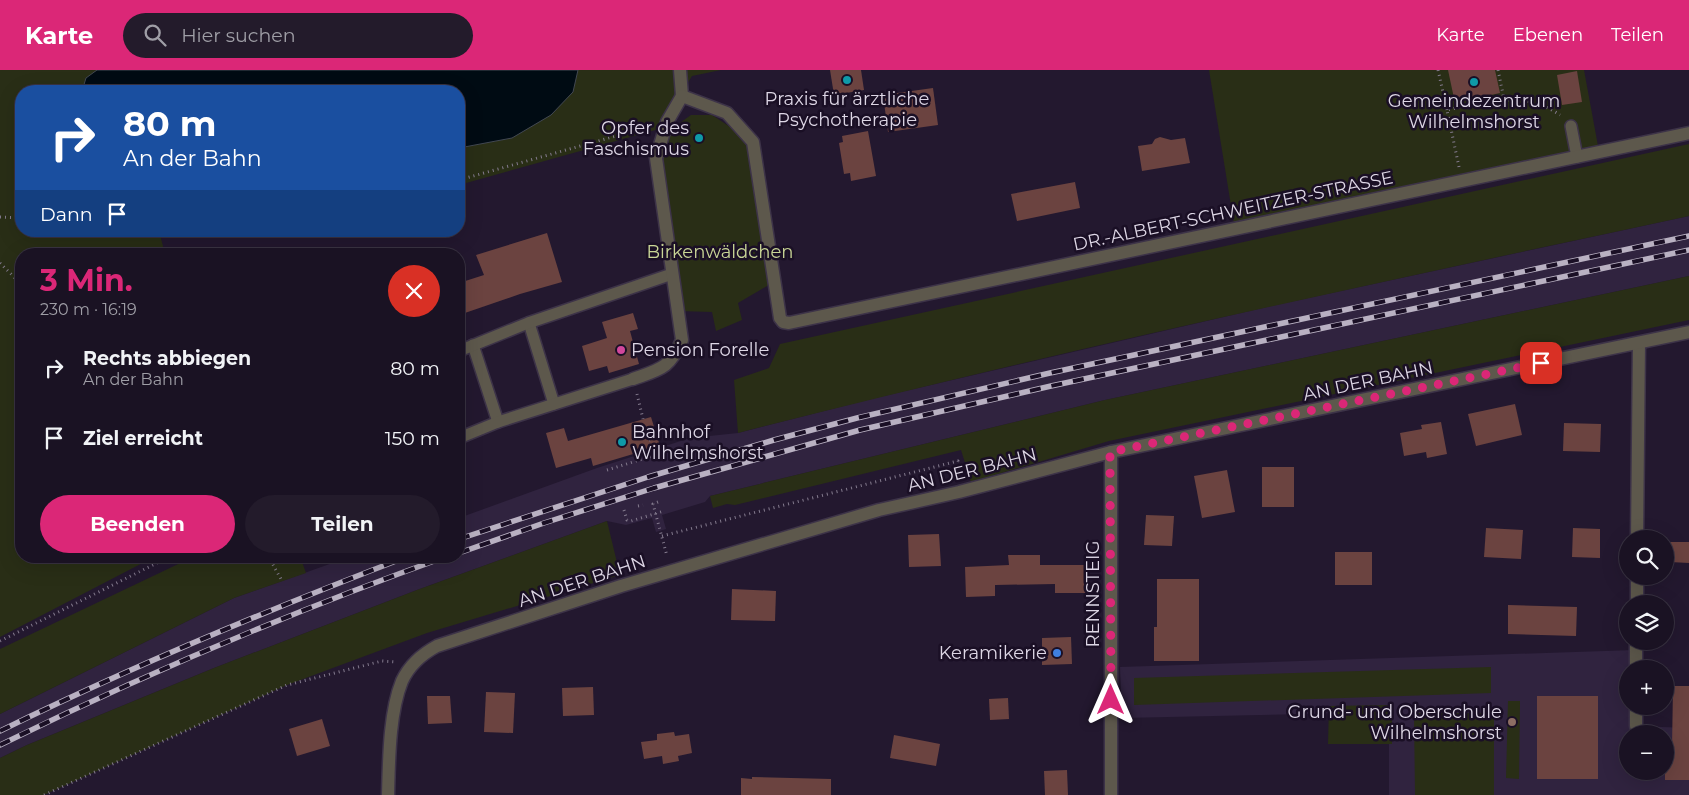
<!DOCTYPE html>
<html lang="de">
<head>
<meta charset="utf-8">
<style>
	:root { --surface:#1a1223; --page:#231b2b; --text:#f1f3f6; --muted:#9f9ea6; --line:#383241; --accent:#db2777 }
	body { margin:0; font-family:Montserrat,sans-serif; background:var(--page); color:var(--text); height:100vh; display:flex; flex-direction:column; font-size:19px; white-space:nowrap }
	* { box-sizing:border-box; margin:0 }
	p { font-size:16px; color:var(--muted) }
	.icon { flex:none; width:28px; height:28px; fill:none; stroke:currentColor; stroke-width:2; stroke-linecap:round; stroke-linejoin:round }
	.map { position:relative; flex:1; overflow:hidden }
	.sheet { position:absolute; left:15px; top:178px; width:450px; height:315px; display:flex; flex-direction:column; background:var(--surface); border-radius:20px; box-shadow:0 5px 20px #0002,0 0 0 1px var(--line) }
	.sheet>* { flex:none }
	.hud { position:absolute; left:15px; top:15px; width:450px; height:152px; border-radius:20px; box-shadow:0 5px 20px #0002,0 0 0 1px var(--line); background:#1a4fa0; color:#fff; overflow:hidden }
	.fabs { position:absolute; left:1619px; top:460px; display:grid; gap:10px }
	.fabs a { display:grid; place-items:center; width:55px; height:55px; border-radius:50%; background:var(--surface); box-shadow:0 5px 20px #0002,0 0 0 1px var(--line); font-size:25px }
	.pin { position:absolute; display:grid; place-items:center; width:42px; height:42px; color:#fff; margin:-21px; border-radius:10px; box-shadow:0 2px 8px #0006 }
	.me { position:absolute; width:55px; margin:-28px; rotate:0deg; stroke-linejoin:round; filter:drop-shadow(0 0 4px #0008) }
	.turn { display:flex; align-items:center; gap:18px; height:105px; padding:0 25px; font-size:22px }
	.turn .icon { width:65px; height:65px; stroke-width:2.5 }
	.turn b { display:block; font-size:35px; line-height:42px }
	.then { display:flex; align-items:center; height:48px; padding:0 25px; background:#0003; gap:10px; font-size:19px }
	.round { display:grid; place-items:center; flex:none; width:52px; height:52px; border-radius:26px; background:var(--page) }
	.summary { display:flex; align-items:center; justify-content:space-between; height:85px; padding:0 25px }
	h1 { font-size:30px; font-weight:700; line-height:38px; color:var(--accent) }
	.cta { display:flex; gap:10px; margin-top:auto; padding:10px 25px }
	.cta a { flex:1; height:58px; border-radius:30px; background:var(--accent); color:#fff; font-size:20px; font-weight:700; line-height:58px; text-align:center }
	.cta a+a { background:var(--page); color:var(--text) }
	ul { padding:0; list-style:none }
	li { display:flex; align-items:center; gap:15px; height:70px; padding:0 25px }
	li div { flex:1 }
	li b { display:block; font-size:19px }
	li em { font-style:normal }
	header { display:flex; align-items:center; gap:30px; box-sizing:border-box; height:70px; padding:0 25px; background:var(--accent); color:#fff }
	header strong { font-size:24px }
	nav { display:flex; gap:28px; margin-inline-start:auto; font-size:18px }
	.search { width:350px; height:45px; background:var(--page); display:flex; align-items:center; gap:12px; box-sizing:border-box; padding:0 18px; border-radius:28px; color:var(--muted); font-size:19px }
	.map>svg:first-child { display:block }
	.built { fill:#30233f; fill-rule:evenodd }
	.green { fill:#292e16 }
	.water { fill:#000b13; stroke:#424852 }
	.building { fill:#6b4340 }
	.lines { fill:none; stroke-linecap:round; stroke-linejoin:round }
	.lane-casing { stroke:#3d3348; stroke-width:14 }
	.street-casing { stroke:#3d3348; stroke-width:15 }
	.path { stroke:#847b8e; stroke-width:3; stroke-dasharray:1 4; stroke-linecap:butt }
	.lane { stroke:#5d584c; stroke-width:11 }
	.street { stroke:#5d584c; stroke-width:12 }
	.rail-casing { stroke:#b9b1c2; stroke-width:5.5 }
	.rail { stroke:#1a0f25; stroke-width:4; stroke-dasharray:11; stroke-linecap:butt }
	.route { stroke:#db2777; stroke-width:9; stroke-dasharray:0 16.2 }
	.culture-dot { fill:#0f9aa8; stroke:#1a0f25; stroke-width:2 }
	.hotel-dot { fill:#d1479c; stroke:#1a0f25; stroke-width:2 }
	.shop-dot { fill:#3f7fe0; stroke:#1a0f25; stroke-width:2 }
	.education-dot { fill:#8d6e63; stroke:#1a0f25; stroke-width:2 }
	.labels { text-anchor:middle; stroke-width:5; stroke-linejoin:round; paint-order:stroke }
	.poi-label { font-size:18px; fill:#ddd6e5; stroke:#1a0f25; text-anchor:end }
	.street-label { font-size:18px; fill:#ddd6e5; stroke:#1a0f25 }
	.park-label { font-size:18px; fill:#c9d696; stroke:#1a0f25 }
</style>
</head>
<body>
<header>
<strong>Karte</strong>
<div class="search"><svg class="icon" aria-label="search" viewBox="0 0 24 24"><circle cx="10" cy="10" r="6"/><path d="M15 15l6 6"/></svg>Hier suchen</div>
<nav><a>Karte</a><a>Ebenen</a><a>Teilen</a></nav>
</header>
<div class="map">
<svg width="1689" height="725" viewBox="0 0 1689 725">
	<rect width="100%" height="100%" fill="#23182f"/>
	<g class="built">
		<polygon points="1689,146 1689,206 1105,330 710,426 705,432 662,445 666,459 656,462 652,448 626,455 607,451 417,520 214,598 27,675 0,688 0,644 234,528 352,486 459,486 459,448 597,398 690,368 738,363 875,328 1271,236"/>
		<path d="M1634,580V599H1628V636H1635L1636,656L1689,658V725H1389V642L1122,648L1120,597ZM1628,664H1665V701H1628Z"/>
	</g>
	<g class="green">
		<polygon points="0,0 721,0 692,6 659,59 459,115 459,21 21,21 21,161 159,161 165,184 21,184 21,486 156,486 0,567"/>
		<polygon points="1209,0 1584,0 1598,76 1234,154"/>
		<polygon points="691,45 712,45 753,72 774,212 738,233 742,250 716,261 712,242 678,241 662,90 670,60"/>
		<path d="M1689,74V146C1371,214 1053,282 738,363L734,310L769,298L780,274Z"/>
		<polygon points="1689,206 1689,250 1109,371 971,412 961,380 735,435 727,434 713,438 710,426 1105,330"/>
		<polygon points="607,451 620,505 427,563 287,615 44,725 0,725 0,688 27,675 214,598 417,520"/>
		<polygon points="195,486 300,486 306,503 234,528 0,644 0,579"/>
		<polygon points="1491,597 1491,623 1134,635 1134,608"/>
		<polygon points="1508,631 1520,631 1519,709 1506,708"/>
		<polygon points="1392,635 1392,674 1328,674 1329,636"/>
		<polygon points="1414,643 1494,643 1494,725 1415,725"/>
	</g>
	<polygon class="water" points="97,0 578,0 573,22 551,45 512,68 459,78 459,21 82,21 86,8"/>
	<g class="building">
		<polygon points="830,0 861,0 864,20 834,25"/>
		<polygon points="1448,0 1495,0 1500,23 1455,33"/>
		<polygon points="1577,1 1582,32 1562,35 1557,5"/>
		<polygon points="933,18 938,55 888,62 883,25"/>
		<polygon points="868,61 876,106 851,111 850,103 844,104 839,73 843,72 842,66"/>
		<polygon points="1160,67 1171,70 1185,68 1190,93 1142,101 1138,76 1152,74 1155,69"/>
		<polygon points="1075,112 1080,138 1017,151 1011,124"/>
		<polygon points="547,163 562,212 520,224 459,245 459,213 484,205 476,185"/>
		<polygon points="633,243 638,259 630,261 639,294 609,303 607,296 589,301 582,276 607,268 602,252"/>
		<polygon points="1515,334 1522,365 1476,376 1468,344"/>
		<polygon points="651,347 660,376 593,396 591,388 556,398 546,363 564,358 568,371"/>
		<polygon points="1441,352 1447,384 1427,388 1426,382 1404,386 1400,363 1422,359 1421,355"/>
		<polygon points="1564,353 1601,354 1600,382 1563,381"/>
		<rect x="1262" y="397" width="32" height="40"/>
		<polygon points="1227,400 1235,442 1202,448 1194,406"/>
		<polygon points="1146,445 1174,446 1172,476 1144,475"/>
		<polygon points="1486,458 1523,460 1521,489 1484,487"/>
		<polygon points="1573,458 1600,459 1600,488 1572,487"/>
		<polygon points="939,464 941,496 909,497 908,465"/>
		<polygon points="1670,472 1689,472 1689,493 1670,492"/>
		<rect x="1335" y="482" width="37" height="33"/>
		<polygon points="1008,485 1040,485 1040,495 1087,495 1087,523 1055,523 1055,514 995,515 995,526 966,527 965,497 1009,495"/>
		<polygon points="1157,509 1199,509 1199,591 1154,591 1154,557 1157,557"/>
		<polygon points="732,519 776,521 775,551 731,550"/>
		<polygon points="1508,535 1577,537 1576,566 1508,564"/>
		<polygon points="1071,567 1072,594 1042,595 1042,568"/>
		<polygon points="1673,616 1689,616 1689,710 1665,710 1665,678 1672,678"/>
		<polygon points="593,617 594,645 563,646 562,618"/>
		<polygon points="486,622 515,623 513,663 484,662"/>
		<polygon points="427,626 450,626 452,653 428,654"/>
		<rect x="1537" y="626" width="61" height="83"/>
		<polygon points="1008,628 1009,649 990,650 989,629"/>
		<polygon points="322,649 330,676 297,686 289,659"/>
		<polygon points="674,662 675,666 689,664 692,683 678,686 679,691 663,694 662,686 644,689 641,672 657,670 657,664"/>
		<polygon points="894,665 940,674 936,696 890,688"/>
		<polygon points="1067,700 1068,725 1045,725 1044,701"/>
		<polygon points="752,707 831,709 831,725 741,725 741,708 752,709"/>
	</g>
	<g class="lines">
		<g class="lane-casing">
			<g id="lane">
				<polyline points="1571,56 1577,87"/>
				<polyline points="529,253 554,334"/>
				<polyline points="473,275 498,352"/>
				<polyline points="459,281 528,253 672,204"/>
				<polyline points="459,368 498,352 633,309"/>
			</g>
		</g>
		<g class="street-casing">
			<g id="street">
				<polyline points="680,0 682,26"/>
				<polyline points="682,26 727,43 753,72 780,248 783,252 789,253 1689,63"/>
				<path d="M633,309C661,299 669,299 682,270L656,88L667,52L682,26"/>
				<polyline points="1111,382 1111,725"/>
				<polyline points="1637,469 1639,273"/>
				<polyline points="1637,534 1637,506"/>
				<polyline points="1636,599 1636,571"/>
				<polyline points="1636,656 1636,636"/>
				<path d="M388,725C389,691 389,643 402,611C409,596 422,584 437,576L621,516L879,440L959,422L1111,382L1689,262"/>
			</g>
		</g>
		<g class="path">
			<polyline points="1438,0 1447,40"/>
			<polyline points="1498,0 1504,29"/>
			<path d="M1459,97L1447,40C1487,31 1523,20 1560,45"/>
			<polyline points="459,110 648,57"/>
			<polyline points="0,147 21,148"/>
			<polyline points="0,193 21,214"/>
			<polyline points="637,324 643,349"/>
			<polyline points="649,370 672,363"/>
			<polyline points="607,400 659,384"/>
			<polyline points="658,432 653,434 667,486"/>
			<polyline points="638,436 643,435"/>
			<polyline points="624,440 627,450 631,451 664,441"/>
			<polyline points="662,466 958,391 963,406"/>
			<polyline points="268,486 281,509"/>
			<polyline points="0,571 171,486"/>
			<polyline points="44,725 287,615 382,591 396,592"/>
		</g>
		<use href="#lane" class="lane"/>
		<use href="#street" class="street"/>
		<g class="rail-casing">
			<g id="rail">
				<polyline points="459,469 648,407 774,370 857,348 1050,303 1689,166"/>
				<polyline points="459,483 544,453 654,418 860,360 1051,316 1689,180"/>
				<path d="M0,661C133,596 270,539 409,486"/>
				<path d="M0,675C145,604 296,540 448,486"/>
			</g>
		</g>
		<use href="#rail" class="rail"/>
	</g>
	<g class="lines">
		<polyline class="route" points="1111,630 1110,382 1541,293"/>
	</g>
	<g class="culture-dot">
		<circle cx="847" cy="10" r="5"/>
		<circle cx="1474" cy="12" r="5"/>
		<circle cx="699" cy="68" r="5"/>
		<circle cx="622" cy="372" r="5"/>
	</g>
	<circle class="hotel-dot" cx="621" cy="280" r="5"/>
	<circle class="shop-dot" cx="1057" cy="583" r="5"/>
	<circle class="education-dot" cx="1512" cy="652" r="5"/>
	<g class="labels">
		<g class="poi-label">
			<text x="847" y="35" text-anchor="middle">Praxis für ärztliche<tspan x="847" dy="21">Psychotherapie</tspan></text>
			<text x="1474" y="37" text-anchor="middle">Gemeindezentrum<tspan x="1474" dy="21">Wilhelmshorst</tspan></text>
			<text x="689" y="64">Opfer des<tspan x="689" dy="21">Faschismus</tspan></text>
			<text x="631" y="286" text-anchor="start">Pension Forelle</text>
			<text x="632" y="368" text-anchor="start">Bahnhof<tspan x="632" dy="21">Wilhelmshorst</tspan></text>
			<text x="1047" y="589">Keramikerie</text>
			<text x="1502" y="648">Grund- und Oberschule<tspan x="1502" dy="21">Wilhelmshorst</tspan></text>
		</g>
		<g class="street-label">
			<text transform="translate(1233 141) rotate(-12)" y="6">DR.-ALBERT-SCHWEITZER-STRASSE</text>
			<text transform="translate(1368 311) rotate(-12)" y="6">AN DER BAHN</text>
			<text transform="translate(972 400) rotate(-14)" y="6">AN DER BAHN</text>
			<text transform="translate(582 511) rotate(-18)" y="6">AN DER BAHN</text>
			<text transform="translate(1093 524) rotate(-90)" y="6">RENNSTEIG</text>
		</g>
		<g class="park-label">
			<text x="720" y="188">Birkenwäldchen</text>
		</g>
	</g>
</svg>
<div class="fabs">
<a><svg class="icon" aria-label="search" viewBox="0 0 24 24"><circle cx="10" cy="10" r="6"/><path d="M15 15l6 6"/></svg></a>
<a><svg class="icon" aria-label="layers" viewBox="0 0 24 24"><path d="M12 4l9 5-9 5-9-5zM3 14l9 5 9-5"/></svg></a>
<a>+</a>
<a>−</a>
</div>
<div class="pin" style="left:1541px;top:293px;background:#d93025"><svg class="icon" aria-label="arrive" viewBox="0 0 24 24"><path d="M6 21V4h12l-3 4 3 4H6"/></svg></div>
<svg class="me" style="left:1111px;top:630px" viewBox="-20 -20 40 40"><path d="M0-17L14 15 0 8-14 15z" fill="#db2777" stroke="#fff" stroke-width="4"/></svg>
<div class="hud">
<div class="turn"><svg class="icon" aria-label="right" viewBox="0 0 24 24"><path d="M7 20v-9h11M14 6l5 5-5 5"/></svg><div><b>80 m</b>An der Bahn</div></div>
<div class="then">Dann<svg class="icon" aria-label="arrive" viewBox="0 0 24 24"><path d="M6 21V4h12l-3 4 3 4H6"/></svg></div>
</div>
<section class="sheet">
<div class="summary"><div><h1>3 Min.</h1><p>230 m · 16:19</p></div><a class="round" style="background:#d93025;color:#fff"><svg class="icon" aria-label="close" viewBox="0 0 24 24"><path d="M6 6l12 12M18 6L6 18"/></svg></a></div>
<ul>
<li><svg class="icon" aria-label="right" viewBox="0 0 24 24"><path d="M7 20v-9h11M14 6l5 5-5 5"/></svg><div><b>Rechts abbiegen</b><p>An der Bahn</p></div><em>80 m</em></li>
<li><svg class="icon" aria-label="arrive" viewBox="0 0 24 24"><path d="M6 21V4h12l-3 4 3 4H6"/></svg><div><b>Ziel erreicht</b></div><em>150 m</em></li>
</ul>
<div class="cta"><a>Beenden</a><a>Teilen</a></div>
</section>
</div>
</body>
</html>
